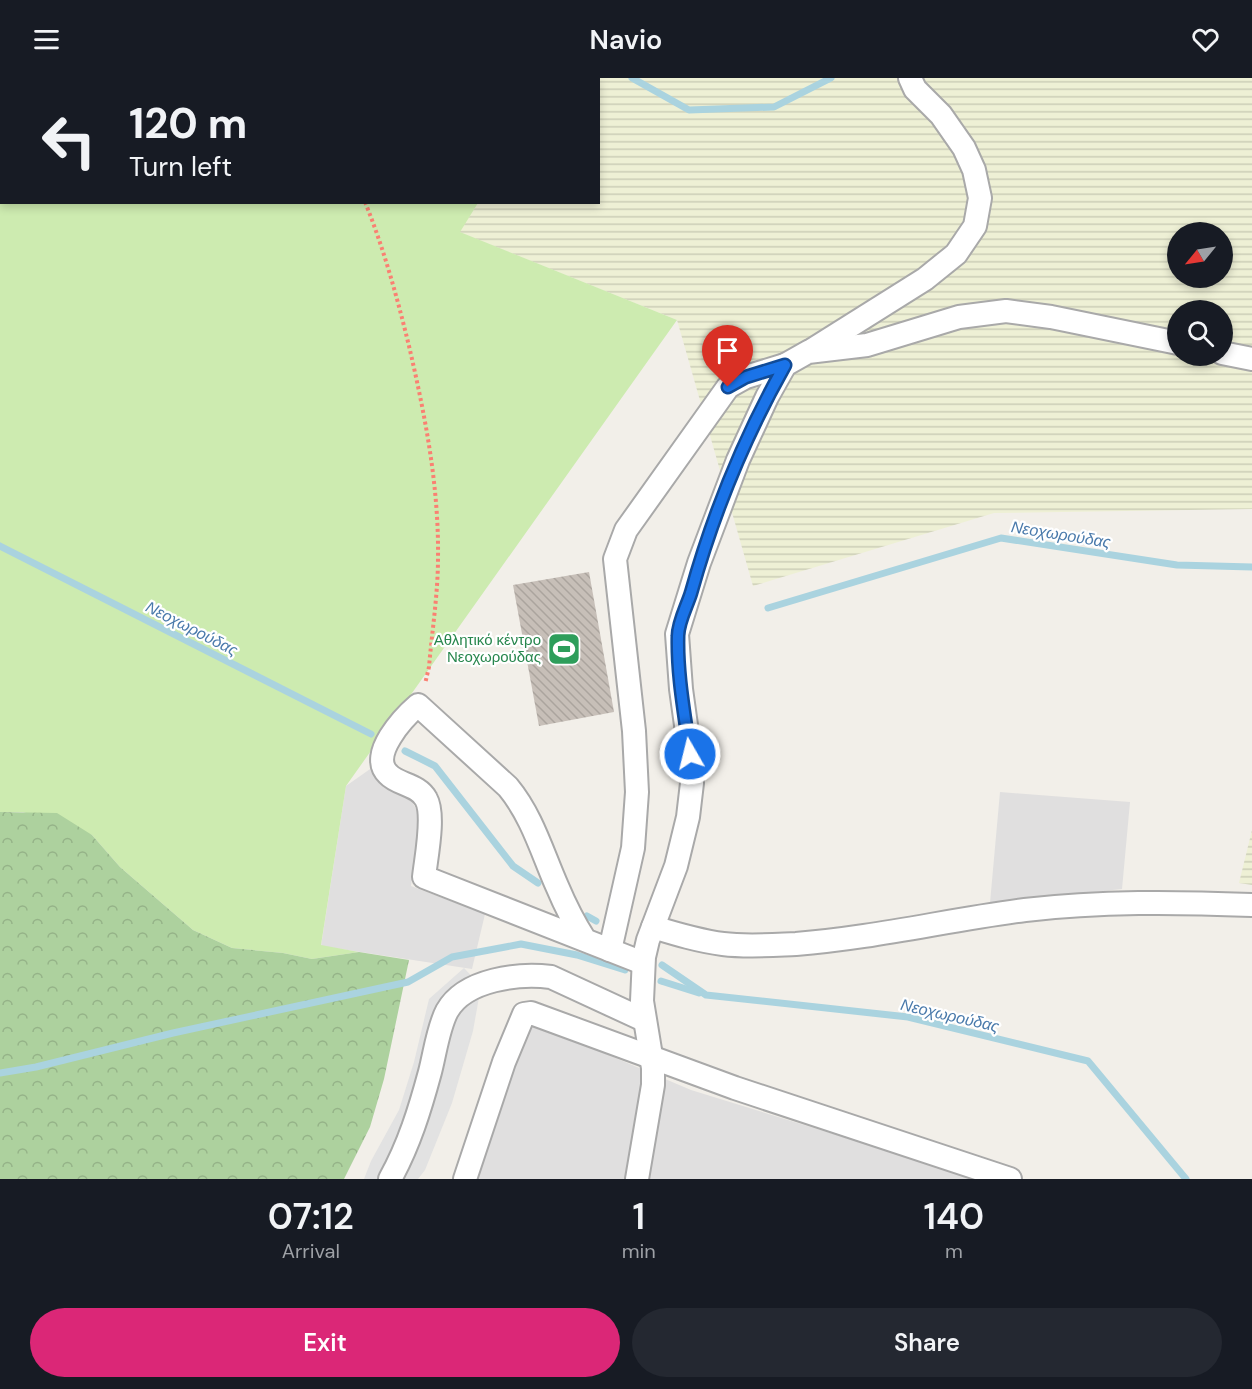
<!DOCTYPE html>
<html lang="en">
<head>
<meta charset="utf-8">
<style>
	:root { --surface:#171b24; --page:#242831; --text:#f1f3f6; --muted:#9ea1a6; --accent:#db2777 }
	body { margin:0; font-family:"DM Sans",sans-serif; background:var(--page); color:var(--text); height:100vh; display:flex; flex-direction:column; font-size:22px; white-space:nowrap }
	* { box-sizing:border-box; margin:0 }
	p { font-size:20px; color:var(--muted) }
	.icon { flex:none; width:33px; height:33px; fill:none; stroke:currentColor; stroke-width:2; stroke-linecap:round; stroke-linejoin:round }
	.map { position:relative; height:1101px; overflow:hidden }
	.sheet { display:flex; flex-direction:column; background:var(--surface); flex:1 }
	.sheet>* { flex:none }
	.banner { position:absolute; left:0px; top:0px; width:600px; height:126px; box-shadow:0 3px 9px #0003; background:#171b24; color:var(--text); overflow:hidden }
	.needle { width:39px; rotate:240deg }
	.fabs { position:absolute; left:1167px; top:144px; display:grid; gap:12px }
	.fabs a { display:grid; place-items:center; width:66px; height:66px; border-radius:50%; background:var(--surface); box-shadow:0 3px 9px #0003; font-size:30px }
	.pin { position:absolute; display:grid; place-items:center; width:51px; height:51px; color:#fff; margin:-62px -26px; border-radius:50% 50% 50% 0; rotate:-45deg; box-shadow:0 0 6px #0007 }
	.pin .icon { rotate:45deg }
	.me { position:absolute; width:66px; margin:-33px; rotate:352deg; stroke-linejoin:round; filter:drop-shadow(0 0 4px #0008) }
	.turn { display:flex; align-items:center; gap:21px; height:126px; padding:0 30px; font-size:27px }
	.turn .icon { width:78px; height:78px; stroke-width:2.5 }
	.turn b { display:block; font-size:42px; line-height:51px }
	.eta { display:flex; justify-content:space-evenly; align-items:center; height:102px; text-align:center }
	.eta b { font-size:36px; font-weight:600; line-height:42px }
	.button { display:flex; gap:12px; margin-top:auto; padding:12px 30px }
	.button a { flex:1; height:69px; border-radius:36px; background:var(--accent); color:#fff; font-size:24px; font-weight:600; line-height:69px; text-align:center }
	.button a+a { background:var(--page); color:var(--text) }
	header { display:flex; justify-content:space-between; align-items:center; height:78px; padding:0 30px; background:var(--surface); font-size:27px; font-weight:600 }
	.map>svg:first-child { display:block }
	.residential { fill:#e0dfdf }
	.farmland { fill:url(#farmland-rules); fill-rule:evenodd }
	.grass { fill:#cdebb0 }
	.forest { fill:url(#forest-crowns) }
	.parking { fill:#e2e2e2 }
	.lines { fill:none; stroke-linecap:round; stroke-linejoin:round }
	.stream { stroke:#aad3df; stroke-width:7 }
	.building { fill:url(#building-back-hatch) }
	.minor-casing { stroke:#a9a9a9; stroke-width:26 }
	.path { stroke:#fa8072; stroke-width:4; stroke-dasharray:3 3; stroke-linecap:butt }
	.minor { stroke:#fff; stroke-width:22 }
	.route-casing { stroke:#114b97; stroke-width:15 }
	.route { stroke:#1a73e8; stroke-width:10 }
	.labels { text-anchor:middle; stroke-width:4.5; stroke-linejoin:round; paint-order:stroke }
	.leisure-label { font-size:15px; fill:#27864d; stroke:#fff; text-anchor:end }
	.water-label { font-size:16px; font-style:italic; fill:#4a7aab; stroke:#fff }
</style>
</head>
<body>
<header><svg class="icon" aria-label="menu" viewBox="0 0 24 24"><path d="M4 6h16M4 12h16M4 18h16"/></svg>Navio<svg class="icon" aria-label="heart" viewBox="0 0 24 24"><path d="M12 20l-8-8c-3-5 5-10 8-4 3-6 11-1 8 4z"/></svg></header>
<div class="map">
<svg width="1252" height="1101" viewBox="0 0 1252 1101">
	<defs>
		<pattern id="farmland-rules" width="6" height="5" patternUnits="userSpaceOnUse" patternTransform="scale(1.5)"><rect width="6" height="5" fill="#eef0d5"/><path d="M0 2.5h6" fill="none" stroke="#ccceb7"/></pattern>
		<pattern id="forest-crowns" width="20" height="18" patternUnits="userSpaceOnUse" patternTransform="scale(1.5)"><rect width="20" height="18" fill="#add19e"/><path d="M2 6a3 3 0 1 1 6 0M12 15a3 3 0 1 1 6 0" fill="none" stroke="#95b388"/></pattern>
		<pattern id="building-back-hatch" width="6" height="6" patternUnits="userSpaceOnUse" patternTransform="scale(1.5)"><rect width="6" height="6" fill="#c7bfb8"/><path d="M-1 5l2 2M0 0l6 6M5-1l2 2" fill="none" stroke="#aba49e"/></pattern>
	</defs>
	<rect width="100%" height="100%" fill="#f2efe9"/>
	<g class="residential">
		<polygon points="373,689 391,711 412,724 421,739 411,808 485,836 472,891 321,868 346,708"/>
		<polygon points="1000,714 1130,724 1122,811 990,825"/>
		<polygon points="524,946 592,970 691,1012 931,1086 971,1101 471,1101"/>
	</g>
	<g class="farmland">
		<path d="M559,0H1252V431L994,435L753,508L677,242L459,154L478,125L598,124V2L558,1ZM1178,154H1222V200H1178ZM1178,232H1222V278H1178Z"/>
		<polygon points="1252,752 1252,807 1239,805"/>
	</g>
	<polygon class="grass" points="0,0 559,0 2,2 2,124 478,125 460,154 677,242 346,708 321,867 359,874 312,881 283,875 232,870 193,852 120,789 92,757 23,734 0,734"/>
	<polygon class="forest" points="0,734 57,735 92,757 120,789 193,852 232,870 283,875 312,881 359,874 409,882 384,1001 370,1049 344,1101 0,1101"/>
	<polygon class="parking" points="464,890 481,908 473,953 452,1025 425,1092 418,1101 364,1101 371,1083 399,1032 414,984 429,921"/>
	<g class="lines">
		<g class="stream">
			<polyline points="632,0 689,32 774,29 831,0"/>
			<polyline points="0,468 371,656"/>
			<polyline points="768,530 1001,460 1177,487 1252,489"/>
			<polyline points="405,673 435,688 513,788 538,805"/>
			<polyline points="587,838 596,843"/>
			<polyline points="662,887 706,917 908,939 1088,983 1186,1101"/>
			<polyline points="661,903 699,915"/>
			<polyline points="0,995 36,989 173,955 408,904 452,879 521,866 577,877 625,892"/>
		</g>
	</g>
	<polygon class="building" points="589,494 614,634 539,648 513,507"/>
	<g class="lines">
		<g class="minor-casing">
			<g id="minor">
				<polyline points="812,272 925,201 956,176 975,148 980,120 974,92 964,70 941,37 915,11 910,0"/>
				<polyline points="1222,275 1252,281"/>
				<path d="M653,849C676,856 699,863 723,866C747,869 772,867 796,866C873,860 948,842 1025,832C1101,823 1176,824 1252,827"/>
				<path d="M585,862C574,845 565,827 557,808C542,774 532,738 508,709L418,627C404,639 368,677 388,696C398,707 418,706 426,721C435,737 426,780 424,799L643,885"/>
				<polyline points="610,872 633,770 637,714 634,653 615,481 626,452 728,309 746,299 785,287"/>
				<path d="M390,1101C409,1067 420,1031 430,994C435,975 438,950 447,933C465,901 519,895 551,899L644,942"/>
				<polyline points="465,1101 504,984 524,936 531,935 735,1010 1010,1101"/>
				<polyline points="637,1101 653,1007 653,990 642,923 644,879 648,862 676,788 688,739 692,705 690,676 681,611 677,556 699,485 738,382 767,319 785,287 808,274 867,267 959,239 1006,233 1051,239 1178,265"/>
			</g>
		</g>
		<g class="path">
			<polyline points="297,0 298,2"/>
			<path d="M365,124C384,171 397,219 409,268C425,337 439,408 438,480C438,516 432,553 429,589L425,606"/>
		</g>
		<use href="#minor" class="minor"/>
	</g>
	<g class="lines">
		<g class="route-casing">
			<path id="route" d="M690,676C685,638 677,598 678,558C678,544 687,528 691,515C713,436 745,358 785,287L746,299L728,309"/>
		</g>
		<use href="#route" class="route"/>
	</g>
	<defs>
		<g id="stadium-square" transform="scale(1.725)"><rect x="-9" y="-9" width="18" height="18" rx="4" fill="#2e9e5b" stroke="#fff"/><path d="M0-5a6.5 5 0 1 0 0 10a6.5 5 0 1 0 0-10ZM-3.5-1.8h7v3.6h-7Z" fill="#fff"/></g>
	</defs>
	<g fill-rule="evenodd">
		<use href="#stadium-square" x="564" y="571"/>
	</g>
	<g class="labels">
		<g class="leisure-label">
			<text x="541" y="567">Αθλητικό κέντρο<tspan x="541" dy="17">Νεοχωρούδας</tspan></text>
		</g>
		<g class="water-label">
			<text transform="translate(1061 456) rotate(9)" y="6">Νεοχωρούδας</text>
			<text transform="translate(192 550) rotate(27)" y="6">Νεοχωρούδας</text>
			<text transform="translate(950 937) rotate(13)" y="6">Νεοχωρούδας</text>
		</g>
	</g>
</svg>
<div class="fabs">
<a><svg class="needle" viewBox="-14 -14 28 28"><path d="M0-13l5 13h-10z" fill="#e53935"/><path d="M0 13l5-13h-10z" fill="#9ea1a6"/></svg></a>
<a><svg class="icon" aria-label="search" viewBox="0 0 24 24"><circle cx="10" cy="10" r="6"/><path d="M15 15l6 6"/></svg></a>
</div>
<div class="pin" style="left:728px;top:309px;background:#d93025"><svg class="icon" aria-label="arrive" viewBox="0 0 24 24"><path d="M6 21V4h12l-3 4 3 4H6"/></svg></div>
<svg class="me" style="left:690px;top:676px" viewBox="-20 -20 40 40"><circle r="17" fill="#1a73e8" stroke="#fff" stroke-width="3"/><path d="M0-11L8 9 0 5-8 9z" fill="#fff"/></svg>
<div class="banner">
<div class="turn"><svg class="icon" aria-label="left" viewBox="0 0 24 24"><path d="M17 20v-9H6M10 6l-5 5 5 5"/></svg><div><b>120 m</b>Turn left</div></div>
</div>
</div>
<section class="sheet">
<div class="eta">
<div><b>07:12</b><p>Arrival</p></div>
<div><b>1</b><p>min</p></div>
<div><b>140</b><p>m</p></div>
</div>
<div class="button"><a>Exit</a><a>Share</a></div>
</section>
</body>
</html>
